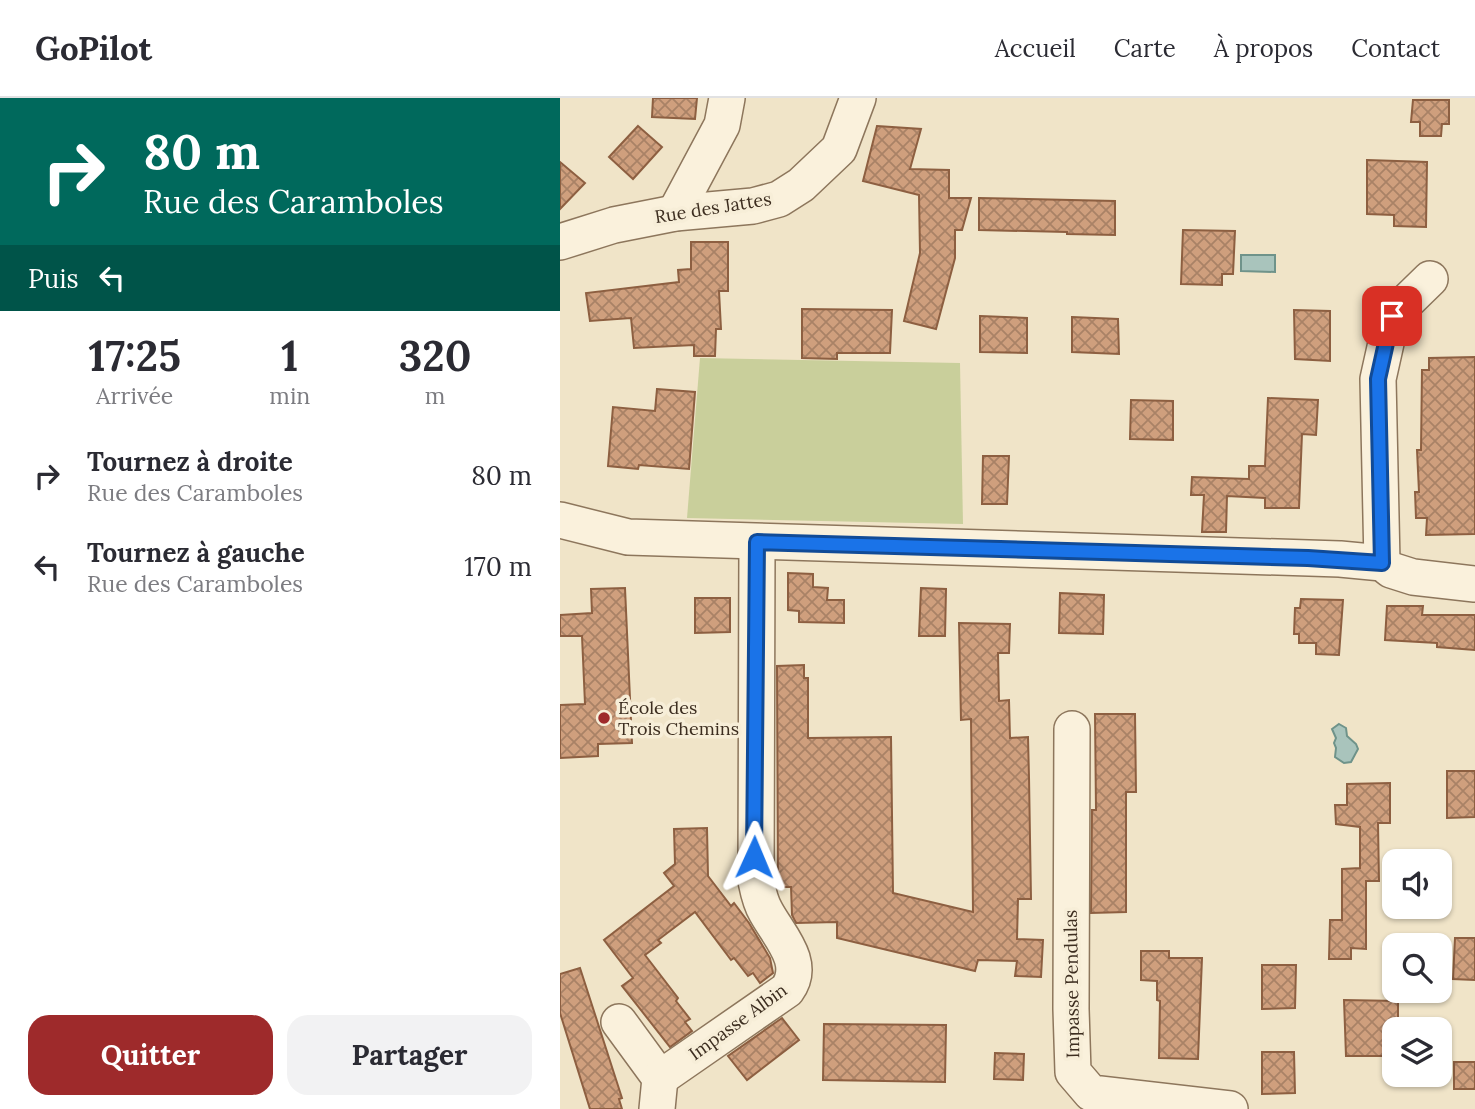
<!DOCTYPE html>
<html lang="fr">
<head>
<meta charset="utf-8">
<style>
	:root { --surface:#fff; --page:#f2f2f3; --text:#2b2b33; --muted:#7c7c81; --line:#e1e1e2; --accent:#9e2a2b }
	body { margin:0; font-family:Lora,serif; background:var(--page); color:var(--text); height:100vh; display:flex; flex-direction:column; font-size:26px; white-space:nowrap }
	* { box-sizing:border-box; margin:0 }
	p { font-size:23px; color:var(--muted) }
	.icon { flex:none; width:38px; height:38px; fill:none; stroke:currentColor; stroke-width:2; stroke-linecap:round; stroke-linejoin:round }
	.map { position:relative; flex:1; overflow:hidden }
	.drawer { display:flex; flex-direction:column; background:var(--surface); width:560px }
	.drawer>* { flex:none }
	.banner { background:#00695c; color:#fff; overflow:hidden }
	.fabs { position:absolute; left:822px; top:751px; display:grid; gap:14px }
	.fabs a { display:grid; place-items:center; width:70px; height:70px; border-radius:14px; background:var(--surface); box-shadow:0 2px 5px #0004; font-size:35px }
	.pin { position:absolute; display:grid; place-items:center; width:60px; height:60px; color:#fff; margin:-30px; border-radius:14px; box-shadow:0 4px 10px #0006 }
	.me { position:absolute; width:77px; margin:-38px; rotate:1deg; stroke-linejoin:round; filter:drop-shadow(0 0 5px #0008) }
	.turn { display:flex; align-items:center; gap:24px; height:147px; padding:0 28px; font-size:32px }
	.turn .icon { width:91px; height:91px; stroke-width:2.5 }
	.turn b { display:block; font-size:49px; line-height:60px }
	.then { display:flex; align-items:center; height:66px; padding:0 28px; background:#0003; gap:14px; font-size:26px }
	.eta { display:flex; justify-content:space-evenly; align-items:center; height:119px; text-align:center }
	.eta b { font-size:42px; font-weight:700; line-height:49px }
	.primary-button { display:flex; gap:14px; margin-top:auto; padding:14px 28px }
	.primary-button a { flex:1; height:80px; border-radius:21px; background:var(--accent); color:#fff; font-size:28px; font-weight:700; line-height:80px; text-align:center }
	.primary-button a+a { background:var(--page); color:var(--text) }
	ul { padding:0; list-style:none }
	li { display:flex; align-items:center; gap:21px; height:91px; padding:0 28px }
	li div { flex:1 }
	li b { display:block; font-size:26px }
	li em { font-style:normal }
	header { display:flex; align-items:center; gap:42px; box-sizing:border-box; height:98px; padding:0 35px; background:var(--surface); border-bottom:2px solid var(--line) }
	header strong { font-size:33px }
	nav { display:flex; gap:38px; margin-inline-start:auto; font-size:24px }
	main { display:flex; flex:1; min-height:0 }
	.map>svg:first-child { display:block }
	.park { fill:#c9cf9b }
	.water { fill:#a9c4bc; stroke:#6f938a; stroke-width:2 }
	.building { fill:url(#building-cross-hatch); stroke:#8d5f41; stroke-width:2 }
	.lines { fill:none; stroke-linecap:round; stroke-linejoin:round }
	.minor-casing { stroke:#8d765c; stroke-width:38 }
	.minor { stroke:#faf1dc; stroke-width:35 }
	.route-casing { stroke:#114b97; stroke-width:18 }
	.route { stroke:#1a73e8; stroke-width:12 }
	.poi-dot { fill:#9e2a2b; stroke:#f7eed8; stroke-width:2.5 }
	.labels { text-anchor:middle; stroke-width:7; stroke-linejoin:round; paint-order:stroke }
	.street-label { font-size:18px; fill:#3d2e20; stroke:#f7eed8 }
	.poi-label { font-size:18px; fill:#3d2e20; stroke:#f7eed8; text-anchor:start }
</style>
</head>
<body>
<header>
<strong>GoPilot</strong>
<nav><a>Accueil</a><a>Carte</a><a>À propos</a><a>Contact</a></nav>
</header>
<main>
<section class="drawer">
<div class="banner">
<div class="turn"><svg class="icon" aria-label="right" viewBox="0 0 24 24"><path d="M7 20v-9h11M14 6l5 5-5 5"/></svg><div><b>80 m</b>Rue des Caramboles</div></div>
<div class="then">Puis<svg class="icon" aria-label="left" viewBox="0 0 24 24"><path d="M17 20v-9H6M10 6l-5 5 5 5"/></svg></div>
</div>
<div class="eta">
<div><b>17:25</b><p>Arrivée</p></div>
<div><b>1</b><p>min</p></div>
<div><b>320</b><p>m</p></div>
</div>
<ul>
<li><svg class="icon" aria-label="right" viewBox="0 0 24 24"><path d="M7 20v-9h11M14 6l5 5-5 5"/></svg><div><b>Tournez à droite</b><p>Rue des Caramboles</p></div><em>80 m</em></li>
<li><svg class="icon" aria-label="left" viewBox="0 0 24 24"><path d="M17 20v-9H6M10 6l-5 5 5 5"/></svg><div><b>Tournez à gauche</b><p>Rue des Caramboles</p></div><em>170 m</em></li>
</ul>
<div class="primary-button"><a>Quitter</a><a>Partager</a></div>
</section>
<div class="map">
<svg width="915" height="1011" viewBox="0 0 915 1011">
	<defs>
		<pattern id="building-cross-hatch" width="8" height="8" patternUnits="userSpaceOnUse" patternTransform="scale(1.75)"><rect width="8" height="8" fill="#cf9f7d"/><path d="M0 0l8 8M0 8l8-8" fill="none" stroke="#a98266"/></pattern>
	</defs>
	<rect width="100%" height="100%" fill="#f0e4c8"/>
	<polygon class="park" points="140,260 400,265 403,426 127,420"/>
	<g class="water">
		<polygon points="681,157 715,157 715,174 681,173"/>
		<polygon points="779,626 786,630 787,638 796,646 798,651 791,664 784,665 775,659 776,650 774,645 776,640 772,631"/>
	</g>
	<g class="building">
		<polygon points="93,0 137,0 135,21 92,19"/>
		<polygon points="853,2 889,2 889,26 882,26 881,38 860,38 860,24 851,24"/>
		<polygon points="78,28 102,49 73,81 49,59"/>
		<polygon points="317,28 361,31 350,71 389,72 389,100 411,100 402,132 395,132 395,160 376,231 344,223 360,155 359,97 303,83"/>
		<polygon points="807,62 867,64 866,129 834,128 834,117 807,116"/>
		<polygon points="0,64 25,85 0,111"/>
		<polygon points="419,100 555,103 555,137 507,136 507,134 419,132"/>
		<polygon points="623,132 675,133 673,176 662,176 662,187 621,186"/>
		<polygon points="131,144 168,144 168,193 159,193 161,231 156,231 155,258 134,258 134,247 74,250 71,220 30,223 26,195 119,184 118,172 131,171"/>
		<polygon points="242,211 332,212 330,255 277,255 277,261 242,260"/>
		<polygon points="734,212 770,213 770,263 735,261"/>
		<polygon points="420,218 467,220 467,255 420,254"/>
		<polygon points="512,219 558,221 559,256 512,254"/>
		<polygon points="915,259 915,436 866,437 867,420 856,420 855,394 859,394 857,352 861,352 862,272 869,272 869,260"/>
		<polygon points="97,291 135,294 129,371 79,367 78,371 48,368 53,309 95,313"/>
		<polygon points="708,300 758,302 756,337 742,336 739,410 705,410 705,400 667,398 666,434 642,434 644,397 631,397 632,379 689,381 689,368 705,368"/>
		<polygon points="571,302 613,303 613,342 570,341"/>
		<polygon points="423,358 449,358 447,406 422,406"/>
		<polygon points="228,475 253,476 253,489 268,490 267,502 284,502 284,525 239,524 239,513 228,512"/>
		<polygon points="65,490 72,645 38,646 38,658 0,660 0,607 25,606 22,538 0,538 0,517 32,515 31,491"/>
		<polygon points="361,490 386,491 385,538 359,538"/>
		<polygon points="500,495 544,497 543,536 499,535"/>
		<polygon points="135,500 170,500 170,534 135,535"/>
		<polygon points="741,501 783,502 779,557 756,556 756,545 739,545 739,536 734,536 735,510 740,510"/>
		<polygon points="827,508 863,508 862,517 915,517 915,552 877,549 877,545 825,542"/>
		<polygon points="399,525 450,526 449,555 438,555 439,603 449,602 450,640 468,639 469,679 471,801 458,801 457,841 483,842 481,879 455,878 457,863 418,862 415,873 277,840 277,824 236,825 232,817 231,789 218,789 217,568 244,567 244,580 248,580 248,640 331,639 333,795 413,814 411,621 401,622"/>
		<polygon points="535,616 575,616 576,694 566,694 566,814 531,815 532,712 536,712"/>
		<polygon points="887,673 915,673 915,719 887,720"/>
		<polygon points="830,685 830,725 818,725 819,783 806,783 806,851 791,850 791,861 769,861 770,822 782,822 782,771 800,770 800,729 776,726 775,707 787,707 787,686"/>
		<polygon points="147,730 148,778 171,808 174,805 189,825 210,860 213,875 200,885 193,875 188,878 174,860 171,862 135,814 98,842 101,845 85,857 118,900 116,903 130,921 125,924 132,933 110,949 62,888 73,880 44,842 114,788 104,775 115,766 114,731"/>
		<polygon points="895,840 915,840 915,882 893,881"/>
		<polygon points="581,853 609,853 609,860 642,860 638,961 599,960 600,903 597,902 597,883 581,882"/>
		<polygon points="702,867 736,867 735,910 702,911"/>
		<polygon points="20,870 62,1000 59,1001 62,1011 30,1011 0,915 0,876"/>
		<polygon points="784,902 838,903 838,931 835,931 835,958 786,958"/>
		<polygon points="222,920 239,942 187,982 168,958"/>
		<polygon points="264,926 386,927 385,984 263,982"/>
		<polygon points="702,954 734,954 735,995 702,996"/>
		<polygon points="435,955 464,956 463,982 434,981"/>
		<rect x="894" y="964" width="21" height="27"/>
	</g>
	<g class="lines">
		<g class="minor-casing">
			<g id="minor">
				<polyline points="115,115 162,27 167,0"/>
				<polyline points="0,144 54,127 115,115 193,108 219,101 241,87 279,51 298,0"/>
				<polyline points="0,422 68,439 780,461 822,465 831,472 853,479 915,486"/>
				<polyline points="822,465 818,281 832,218 870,181"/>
				<polyline points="512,631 511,911 513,974 531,995 670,1011"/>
				<polyline points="59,924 100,980 97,1011"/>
				<path d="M100,980L227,892C247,865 219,838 206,814C200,804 198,793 196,783L197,444"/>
			</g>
		</g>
		<use href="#minor" class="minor"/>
	</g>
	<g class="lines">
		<g class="route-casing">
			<polyline id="route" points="194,759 197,444 748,460 822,465 818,281 832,218"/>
		</g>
		<use href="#route" class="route"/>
	</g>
	<circle class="poi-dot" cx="44" cy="620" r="7"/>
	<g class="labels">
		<g class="street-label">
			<text transform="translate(153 110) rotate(-9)" y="6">Rue des Jattes</text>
			<text transform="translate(512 886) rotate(-91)" y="6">Impasse Pendulas</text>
			<text transform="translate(178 924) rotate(-36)" y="6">Impasse Albin</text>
		</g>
		<g class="poi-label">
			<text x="58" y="616">École des<tspan x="58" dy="21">Trois Chemins</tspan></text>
		</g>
	</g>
</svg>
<div class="fabs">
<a><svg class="icon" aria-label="sound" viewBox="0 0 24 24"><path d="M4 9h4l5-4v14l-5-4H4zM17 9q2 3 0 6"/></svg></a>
<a><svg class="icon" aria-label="search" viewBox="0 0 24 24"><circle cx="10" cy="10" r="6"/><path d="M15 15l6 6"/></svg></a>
<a><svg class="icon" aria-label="layers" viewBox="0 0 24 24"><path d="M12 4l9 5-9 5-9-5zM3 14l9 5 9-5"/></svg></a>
</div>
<div class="pin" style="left:832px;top:218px;background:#d93025"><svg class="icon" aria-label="arrive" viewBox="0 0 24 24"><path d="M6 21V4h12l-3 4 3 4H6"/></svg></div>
<svg class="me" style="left:194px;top:759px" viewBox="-20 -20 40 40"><path d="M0-17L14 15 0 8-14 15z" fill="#1a73e8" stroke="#fff" stroke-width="4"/></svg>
</div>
</main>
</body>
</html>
